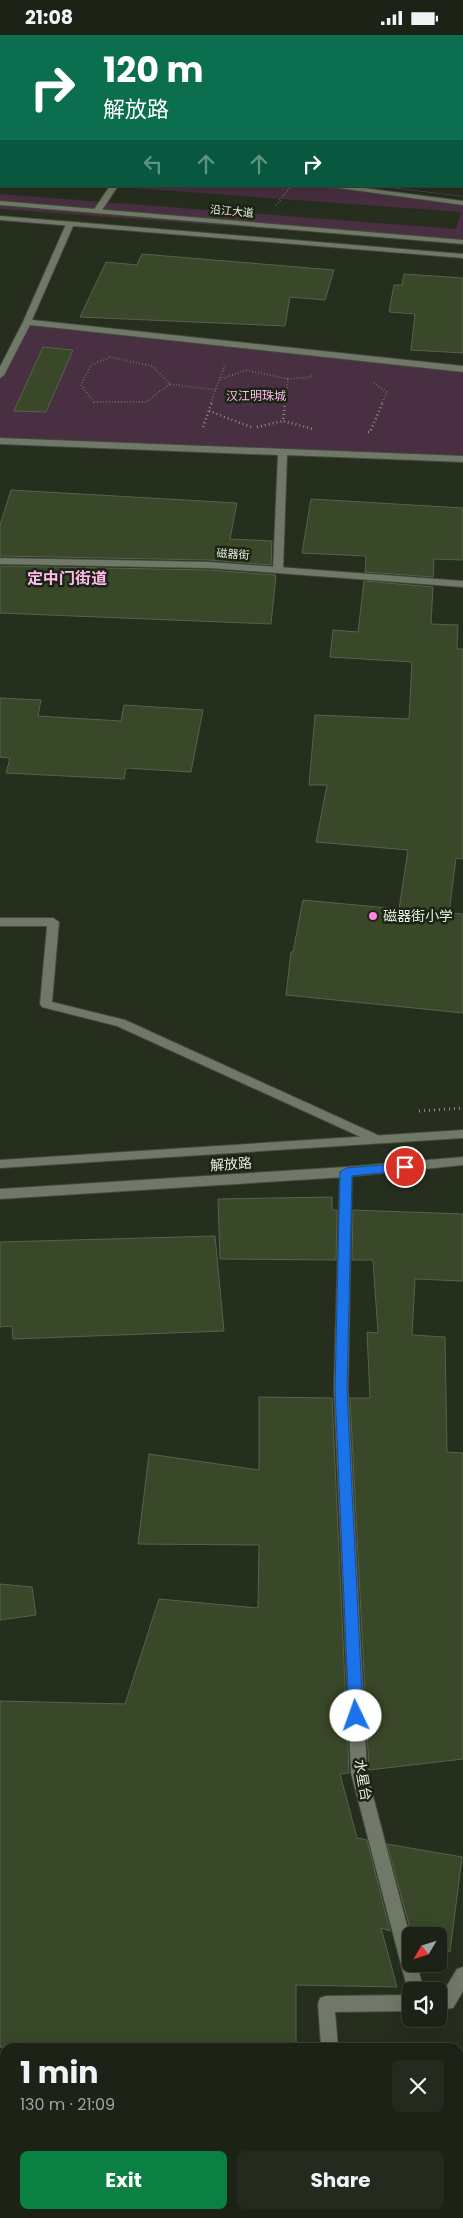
<!DOCTYPE html>
<html lang="en">
<head>
<meta charset="utf-8">
<style>
	:root { --surface:#1c2216; --page:#252a1f; --text:#f1f3f6; --muted:#a0a4a1; --line:#3a3f35; --accent:#0b8043 }
	body { margin:0; font-family:Poppins,"Noto Sans SC",sans-serif; background:var(--page); color:var(--text); height:100vh; display:flex; flex-direction:column; font-size:19px; white-space:nowrap }
	* { box-sizing:border-box; margin:0 }
	p { font-size:16px; color:var(--muted) }
	.icon { flex:none; width:28px; height:28px; fill:none; stroke:currentColor; stroke-width:2; stroke-linecap:round; stroke-linejoin:round }
	.map { position:relative; flex:1; overflow:hidden }
	.side { position:absolute; left:0px; top:2008px; width:464px; height:176px; display:flex; flex-direction:column; background:var(--surface); border-radius:15px 15px 0 0; box-shadow:0 5px 20px #0002,0 0 0 1px var(--line) }
	.side>* { flex:none }
	.top-card { position:absolute; left:0px; top:0px; width:464px; height:152px; box-shadow:0 5px 20px #0002,0 0 0 1px var(--line); background:#0b6e4f; color:#fff; overflow:hidden }
	.needle { width:32px; rotate:232deg }
	.fabs { position:absolute; left:402px; top:1892px; display:grid; gap:10px }
	.fabs a { display:grid; place-items:center; width:45px; height:45px; border-radius:8px; background:var(--surface); box-shadow:0 5px 20px #0002,0 0 0 1px var(--line); font-size:25px }
	.pin { position:absolute; display:grid; place-items:center; width:42px; height:42px; color:#fff; margin:-21px; border:2px solid #fff; border-radius:50%; box-shadow:0 1px 5px #0007 }
	.me { position:absolute; width:55px; margin:-28px; rotate:357deg; stroke-linejoin:round; filter:drop-shadow(0 0 4px #0008) }
	.turn { display:flex; align-items:center; gap:18px; height:105px; padding:0 20px; font-size:22px }
	.turn .icon { width:65px; height:65px; stroke-width:2.5 }
	.turn b { display:block; font-size:35px; line-height:42px }
	.lanes { display:flex; align-items:center; height:48px; padding:0 20px; background:#0003; justify-content:center; gap:25px; direction:ltr }
	.lanes .off { opacity:.35 }
	.round { display:grid; place-items:center; flex:none; width:52px; height:52px; border-radius:8px; background:var(--page) }
	.head { display:flex; align-items:center; justify-content:space-between; height:85px; padding:0 20px }
	h1 { font-size:30px; font-weight:700; line-height:38px }
	.button { display:flex; gap:10px; margin-top:auto; padding:10px 20px }
	.button a { flex:1; height:58px; border-radius:8px; background:var(--accent); color:#fff; font-size:20px; font-weight:700; line-height:58px; text-align:center }
	.button a+a { background:var(--page); color:var(--text) }
	.status { display:flex; justify-content:space-between; align-items:center; height:35px; padding:0 25px; background:var(--surface); direction:ltr }
	.status svg { height:14px; fill:currentColor }
	.map>svg:first-child { display:block }
	.green { fill:#482f41 }
	.water { fill:#2a1025; stroke:#63525e }
	.pier { fill:#262e1e }
	.building { fill:#394828; stroke:#58614f }
	.lines { fill:none; stroke-linecap:round; stroke-linejoin:round }
	.lane-casing { stroke:#43493c; stroke-width:2 }
	.street-casing { stroke:#43493c; stroke-width:2 }
	.secondary-casing { stroke:#43493c; stroke-width:2 }
	.path-far2 { stroke:#8c9285; stroke-width:2; stroke-dasharray:0.5 2.5; stroke-linecap:butt }
	.path-far1 { stroke:#8c9285; stroke-width:2.5; stroke-dasharray:1 3; stroke-linecap:butt }
	.path { stroke:#8c9285; stroke-width:3; stroke-dasharray:1 4; stroke-linecap:butt }
	.lane { fill:#707967; fill-rule:evenodd }
	.street { fill:#707967; fill-rule:evenodd }
	.secondary { fill:#707967; fill-rule:evenodd }
	.route { fill:#1a73e8; stroke:#114b97 }
	.poi-dot { fill:#fd86e2; stroke:#1c2414; stroke-width:2 }
	.labels { text-anchor:middle; stroke-width:5; stroke-linejoin:round; paint-order:stroke }
	.far-street-label { font-size:11px; fill:#e7ece2; stroke:#1c2414 }
	.far-neighbourhood-label { font-size:12px; fill:#ffbbed; stroke:#1c2414 }
	.poi-label { font-size:14px; fill:#e7ece2; stroke:#1c2414; text-anchor:start }
	.street-label { font-size:14px; fill:#e7ece2; stroke:#1c2414 }
	.far-district-label { font-size:16px; font-weight:bold; fill:#ffbbed; stroke:#1c2414 }
</style>
</head>
<body>
<div class="status"><b>21:08</b><svg viewBox="0 0 49 12"><path d="M0 12V9h3v3zM5 12V6h3v6zM10 12V3h3v9zM15 12V0h3v12zM26 1h20v11H26zM47 4h2v5h-2z"/></svg></div>
<div class="map">
<svg width="463" height="2183" viewBox="0 0 463 2183">
	<rect width="100%" height="100%" fill="#262e1e"/>
	<g class="green">
		<polygon points="105,151 328,151 463,168 463,208 0,174 0,159 456,194 461,177"/>
		<polygon points="27,287 463,334 463,424 0,406 0,340"/>
	</g>
	<polygon class="water" points="0,0 463,0 463,161 379,151 462,151 462,1 1,1 1,110"/>
	<polygon class="pier" points="463,139 463,161 379,151 462,151"/>
	<g class="building">
		<polygon points="142,219 334,235 325,265 290,262 285,291 80,282 106,227 137,230"/>
		<polygon points="404,239 463,243 463,318 411,315 415,279 389,277 394,250 402,250"/>
		<polygon points="43,312 73,315 46,377 14,376"/>
		<polygon points="11,455 237,468 230,504 272,506 271,530 209,525 0,521 0,490"/>
		<polygon points="311,464 463,473 463,525 434,524 433,542 365,537 366,521 302,518"/>
		<polygon points="0,531 209,535 276,540 271,589 0,578"/>
		<polygon points="364,546 433,552 431,589 458,590 457,614 463,614 463,824 456,823 449,878 463,879 463,978 286,960 291,917 293,917 303,865 399,874 408,815 316,807 327,750 309,750 315,680 409,684 412,627 330,622 333,595 358,597"/>
		<polygon points="0,663 41,665 38,681 121,686 124,670 203,675 191,737 126,733 124,744 6,738 10,723 0,722"/>
		<polygon points="332,1162 332,1175 337,1175 336,1225 220,1224 218,1164"/>
		<polygon points="353,1175 463,1179 463,1246 415,1244 412,1300 445,1302 447,1417 463,1418 463,1724 369,1735 350,1363 370,1363 367,1297 378,1298 373,1225 352,1225"/>
		<polygon points="215,1201 224,1296 13,1304 12,1291 0,1292 0,1207"/>
		<polygon points="259,1362 332,1363 349,1738 340,1739 357,1803 367,1805 390,1896 381,1893 397,1952 296,1950 296,2012 0,2012 0,1666 125,1669 159,1564 258,1573 259,1510 138,1509 149,1419 259,1435"/>
		<polygon points="0,1549 32,1552 36,1580 0,1585"/>
		<polygon points="387,1809 462,1822 450,1917 439,1913 439,1901 412,1901"/>
	</g>
	<g class="lines">
		<g class="lane-casing">
			<g id="lane">
				<polygon points="67,187 74,189 32,285 463,331 463,337 30,290 4,340 0,343 0,332 23,287"/>
				<polygon points="0,403 463,421 463,427 287,420 283,535 278,538 273,535 278,420 0,409"/>
				<polygon points="0,883 53,883 59,887 52,967 125,985 382,1102 384,1105 382,1108 374,1108 117,991 42,972 40,969 47,891 0,891"/>
			</g>
		</g>
		<g class="street-casing">
			<g id="street">
				<rect x="0" y="111" width="1" height="4"/>
				<polygon points="110,151 118,151 100,178 94,178 93,176"/>
				<polygon points="324,151 348,151 463,166 463,170"/>
				<polygon points="0,523 209,527 463,546 463,552 209,533 0,529"/>
				<polygon points="346,1132 352,1137 348,1355 367,1738 411,1906 411,1929 417,1929 424,1956 411,1956 411,1976 335,1977 338,2012 321,2012 318,1969 320,1963 326,1961 409,1960 351,1738 334,1355 340,1137"/>
				<polygon points="463,1932 463,1956 453,1973 439,1975 439,1959 442,1959 457,1934"/>
				<polygon points="463,2114 463,2132 459,2133 459,2115"/>
				<polygon points="187,2179 211,2179 209,2183 185,2183"/>
			</g>
		</g>
		<g class="secondary-casing">
			<g id="secondary">
				<polygon points="0,166 463,205 463,209 0,170"/>
				<polygon points="0,181 463,219 463,223 0,185"/>
				<polygon points="463,1095 463,1103 0,1133 0,1125"/>
				<polygon points="463,1122 463,1130 346,1142 0,1164 0,1154 346,1132"/>
			</g>
		</g>
		<g class="path-far2">
			<polyline points="276,170 291,151"/>
			<polygon points="110,322 152,331 170,349 146,367 94,367 81,350 91,330"/>
			<polyline points="221,344 246,335 288,344"/>
			<polyline points="374,348 387,357 382,368"/>
			<polyline points="170,349 216,355"/>
			<polyline points="211,368 225,329"/>
			<polyline points="285,368 288,344 311,342 311,339"/>
		</g>
		<g class="path-far1">
			<polyline points="285,367 283,386 313,394"/>
			<polyline points="209,376 251,392"/>
			<polyline points="203,392 212,367"/>
			<polyline points="257,392 283,386"/>
			<polyline points="368,397 370,397 383,367"/>
		</g>
		<polyline class="path" points="419,1076 463,1073"/>
		<use href="#lane" class="lane"/>
		<use href="#street" class="street"/>
		<use href="#secondary" class="secondary"/>
	</g>
	<polygon class="route" points="405,1128 409,1129 410,1132 409,1135 352,1141 347,1355 363,1681 361,1685 356,1687 351,1685 349,1681 335,1355 340,1137 346,1133"/>
	<circle class="poi-dot" cx="373" cy="881" r="5"/>
	<g class="labels">
		<g class="far-street-label">
			<text transform="translate(232 176) rotate(5)" y="4">沿江大道</text>
			<text transform="translate(233 519) rotate(4)" y="4">磁器街</text>
		</g>
		<g class="far-neighbourhood-label">
			<text x="256" y="365">汉江明珠城</text>
		</g>
		<g class="poi-label">
			<text x="383" y="886">磁器街小学</text>
		</g>
		<g class="street-label">
			<text transform="translate(231 1129) rotate(-4)" y="5">解放路</text>
			<text transform="translate(363 1745) rotate(80)" y="5">水星台</text>
		</g>
		<g class="far-district-label">
			<text x="67" y="549">定中门街道</text>
		</g>
	</g>
</svg>
<div class="fabs">
<a><svg class="needle" viewBox="-14 -14 28 28"><path d="M0-13l5 13h-10z" fill="#e53935"/><path d="M0 13l5-13h-10z" fill="#a0a4a1"/></svg></a>
<a><svg class="icon" aria-label="sound" viewBox="0 0 24 24"><path d="M4 9h4l5-4v14l-5-4H4zM17 9q2 3 0 6"/></svg></a>
</div>
<div class="pin" style="left:405px;top:1132px;background:#d93025"><svg class="icon" aria-label="arrive" viewBox="0 0 24 24"><path d="M6 21V4h12l-3 4 3 4H6"/></svg></div>
<svg class="me" style="left:356px;top:1681px" viewBox="-20 -20 40 40"><circle r="19" fill="#fff"/><path d="M0-13L10 11 0 6-10 11z" fill="#1a73e8"/></svg>
<div class="top-card">
<div class="turn"><svg class="icon" aria-label="right" viewBox="0 0 24 24"><path d="M7 20v-9h11M14 6l5 5-5 5"/></svg><div><b>120 m</b>解放路</div></div>
<div class="lanes"><svg class="icon off" aria-label="left" viewBox="0 0 24 24"><path d="M17 20v-9H6M10 6l-5 5 5 5"/></svg><svg class="icon off" aria-label="ahead" viewBox="0 0 24 24"><path d="M12 20V5M6 11l6-6 6 6"/></svg><svg class="icon off" aria-label="ahead" viewBox="0 0 24 24"><path d="M12 20V5M6 11l6-6 6 6"/></svg><svg class="icon" aria-label="right" viewBox="0 0 24 24"><path d="M7 20v-9h11M14 6l5 5-5 5"/></svg></div>
</div>
<section class="side">
<div class="head"><div><h1>1 min</h1><p>130 m · 21:09</p></div><a class="round"><svg class="icon" aria-label="close" viewBox="0 0 24 24"><path d="M6 6l12 12M18 6L6 18"/></svg></a></div>
<div class="button"><a>Exit</a><a>Share</a></div>
</section>
</div>
</body>
</html>
